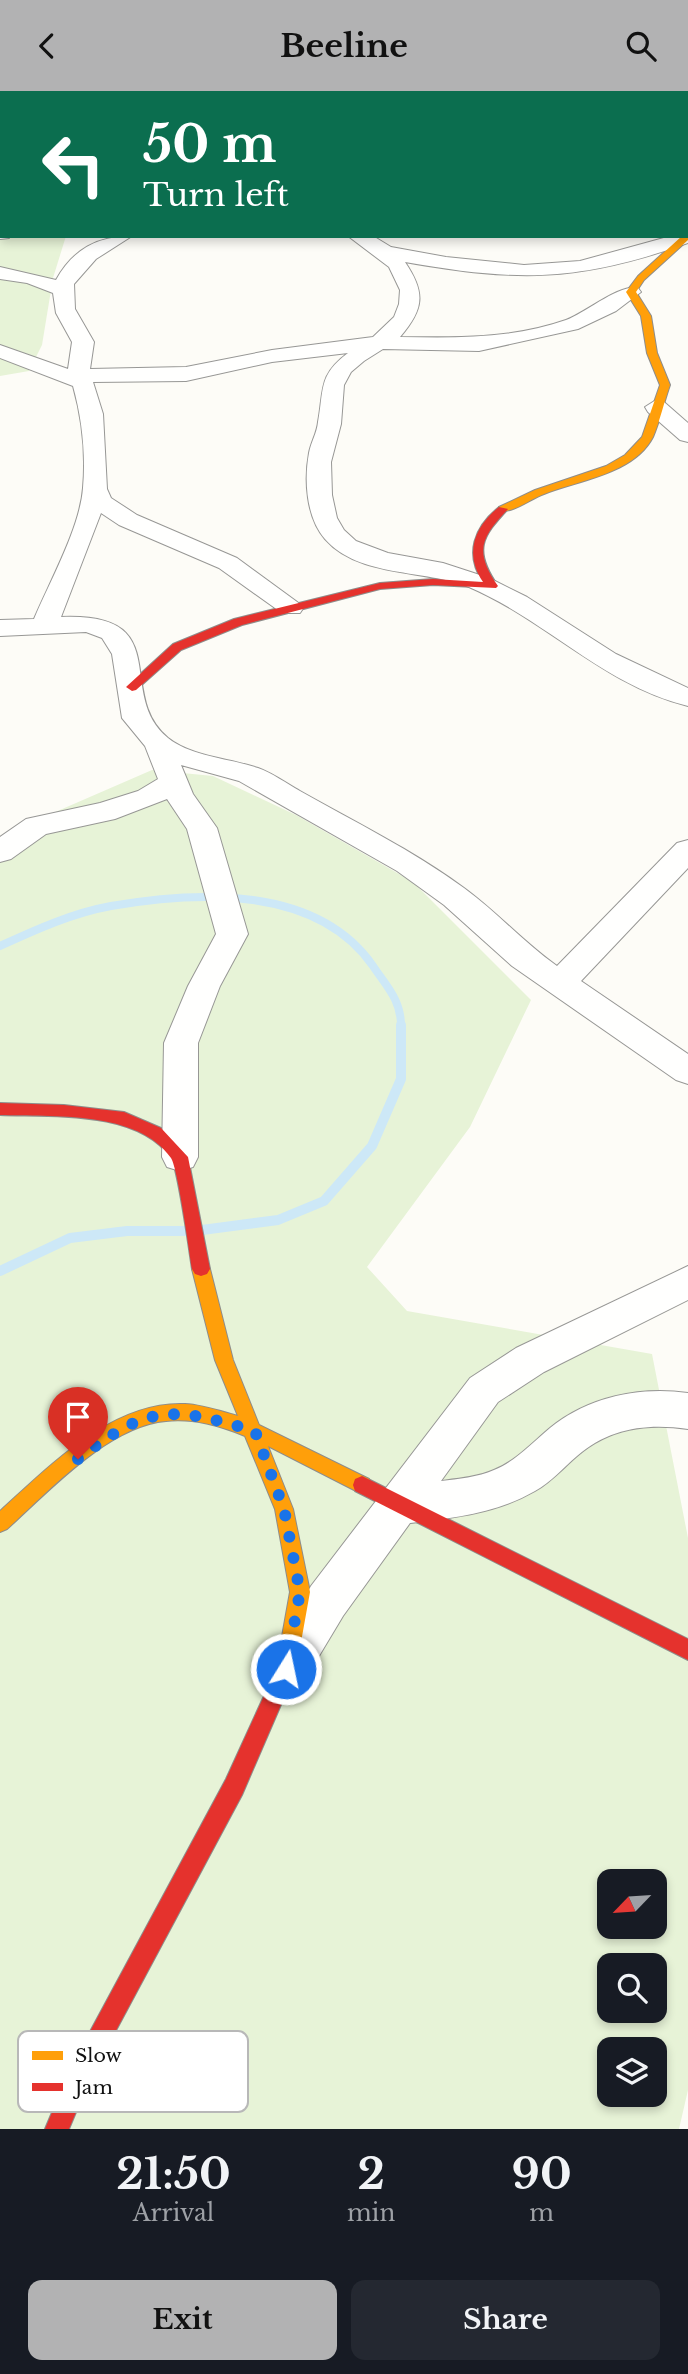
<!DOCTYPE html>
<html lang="en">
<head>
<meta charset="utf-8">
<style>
	:root { --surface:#171b24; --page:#242831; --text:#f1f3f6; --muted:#9ea1a6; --accent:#b2b2b3 }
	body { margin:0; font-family:"Libre Baskerville",serif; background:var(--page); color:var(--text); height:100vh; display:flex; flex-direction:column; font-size:26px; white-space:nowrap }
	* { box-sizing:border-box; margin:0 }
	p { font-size:23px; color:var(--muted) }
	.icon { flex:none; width:38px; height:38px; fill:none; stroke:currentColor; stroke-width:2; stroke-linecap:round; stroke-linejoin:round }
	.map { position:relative; height:2038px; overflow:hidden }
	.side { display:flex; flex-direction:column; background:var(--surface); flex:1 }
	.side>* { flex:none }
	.banner { position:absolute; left:0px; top:0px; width:690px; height:147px; box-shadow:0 4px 10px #0003; background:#0b6e4f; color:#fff; overflow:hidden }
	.needle { width:46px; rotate:245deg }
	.controls { position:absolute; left:597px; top:1778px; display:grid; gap:14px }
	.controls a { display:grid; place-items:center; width:70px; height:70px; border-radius:14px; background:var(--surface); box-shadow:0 4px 10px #0003; font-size:35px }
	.pin { position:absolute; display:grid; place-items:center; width:60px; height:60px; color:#fff; margin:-72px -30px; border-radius:50% 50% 50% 0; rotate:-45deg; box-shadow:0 0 7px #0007 }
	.pin .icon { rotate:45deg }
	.me { position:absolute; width:77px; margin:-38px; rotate:10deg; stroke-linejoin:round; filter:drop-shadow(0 0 5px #0008) }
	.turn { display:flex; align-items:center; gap:24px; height:147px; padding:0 28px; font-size:32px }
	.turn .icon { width:91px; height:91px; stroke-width:2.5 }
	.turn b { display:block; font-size:49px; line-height:60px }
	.eta { display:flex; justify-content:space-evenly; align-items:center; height:119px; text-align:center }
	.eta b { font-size:42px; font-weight:800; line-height:49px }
	.primary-button { display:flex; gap:14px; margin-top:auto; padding:14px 28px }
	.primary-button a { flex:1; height:80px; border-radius:14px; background:var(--accent); color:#111; font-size:28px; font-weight:800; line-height:80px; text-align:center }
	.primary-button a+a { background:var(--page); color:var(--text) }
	header { display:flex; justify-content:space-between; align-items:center; height:91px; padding:0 28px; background:var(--accent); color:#111; font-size:32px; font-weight:800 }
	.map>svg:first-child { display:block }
	.green { fill:#e7f3d7; fill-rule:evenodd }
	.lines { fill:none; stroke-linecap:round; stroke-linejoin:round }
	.stream-far1 { stroke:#cde8f7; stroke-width:8 }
	.stream { stroke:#cde8f7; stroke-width:10 }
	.street-casing { stroke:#979795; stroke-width:2 }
	.slow-casing { stroke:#8e8d8b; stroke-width:2 }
	.jam-casing { stroke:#8e8d8b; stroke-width:2 }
	.street { fill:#fffffe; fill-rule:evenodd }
	.slow { fill:#ff9f0a; fill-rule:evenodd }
	.jam { fill:#e5322d; fill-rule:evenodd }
	.route { stroke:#1a73e8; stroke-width:12; stroke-dasharray:0 21.6 }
	.key { fill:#fff; stroke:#b8b8b8; stroke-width:2 }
	.key-label { font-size:19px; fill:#111 }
</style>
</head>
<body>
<header><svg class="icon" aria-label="back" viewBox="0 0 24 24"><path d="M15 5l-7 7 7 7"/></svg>Beeline<svg class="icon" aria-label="search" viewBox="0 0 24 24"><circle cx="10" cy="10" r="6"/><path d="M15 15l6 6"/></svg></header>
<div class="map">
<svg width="688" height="2038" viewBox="0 0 688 2038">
	<rect width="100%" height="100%" fill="#fdfcf7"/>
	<g class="green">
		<polygon points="0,132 2,145 66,145 53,187 42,254 29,280 0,285"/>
		<path d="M152,679L213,685L296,724L413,791L531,909L470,1036L367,1176L407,1220L652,1263L688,1447V1999L679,2038H0V745ZM609,1790H654V1836H609ZM609,1874H654V1920H609ZM609,1958H654V2004H609Z"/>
	</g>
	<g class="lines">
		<path class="stream-far1" d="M0,855C35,839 72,822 111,815C196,800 317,794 373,875C387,896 401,909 401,935"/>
		<g class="stream">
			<polyline points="202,1139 278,1129 324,1110 372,1055 401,988 401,934"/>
			<polyline points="0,1180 70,1147 127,1140 185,1140"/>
		</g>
		<g class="street-casing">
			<g id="street">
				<polygon points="0,0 16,0 2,2 2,6"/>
				<polygon points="144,0 161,0 162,2 145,2"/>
				<polygon points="247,0 269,0 246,2"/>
				<polygon points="353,0 372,0 373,2 354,2"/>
				<polygon points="507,0 526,0 527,2 508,2"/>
				<polygon points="618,0 636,0 617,2"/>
				<polygon points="673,0 688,0 688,6 688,2"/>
				<rect x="0" y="63" width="2" height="10"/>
				<polygon points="0,136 2,145 9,147 0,148"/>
				<path d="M688,142V152C579,191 518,191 405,171C426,202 424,218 400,246C455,247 512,248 566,229C585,222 621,192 638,197L641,201L616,220L578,238L479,260L383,258L364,270L351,281L344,294L341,333L331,371L332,404L337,427L344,439L356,450L388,462L443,472L489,487L527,506L616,563L688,597V615C605,595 546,529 469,496C425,478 359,487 325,448C306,426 304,389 309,362C311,351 317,342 318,331C324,299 318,284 348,262L272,271L186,290L93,291L103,323L107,398L111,407L137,424L237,467L304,516L300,522H282L219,477L119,434L101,422L61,526C178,521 114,603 168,647C192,666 229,667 258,677C272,682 286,692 300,700C355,731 412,759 464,797C497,821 524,852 557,875L677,752L688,749V777L581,890L688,963V993L676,989L512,875L444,814L397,780L239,690L181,674L193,703L217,737L248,843L220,895L198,952V1066L193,1076L180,1080L167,1076L162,1066L164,952L188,895L216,843L187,738L167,708L115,728L46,743L11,768L0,771V746L26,728L100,712L138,700L158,688L145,655L122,627L112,563L102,547L86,541L0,545V529L34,528C50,490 80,437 83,397C86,364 82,327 73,295L0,267V254L68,278L72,251L56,222L53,202L27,192L0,188V176L56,189C73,158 98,145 132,145L96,168L74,193L75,218L94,251L90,278L186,276L272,259L373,246L394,226L399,213L400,199L389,176L348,145H373L391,156L446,166L524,174L580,170L671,145H688Z"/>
				<polygon points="656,309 664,311 688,332 688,351 680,349 648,321 645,316"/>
				<path d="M688,1175V1209L544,1281L498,1311L441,1390C458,1388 478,1386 494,1379C516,1370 532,1352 550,1337C588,1306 640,1295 688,1302V1338C647,1332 609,1337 577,1365C563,1377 551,1391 535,1400C497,1422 453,1427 410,1432L343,1525L313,1575L297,1582L281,1575L275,1560L311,1495L470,1287L516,1257Z"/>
			</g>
		</g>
		<g class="slow-casing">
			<g id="slow">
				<path d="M688,143V149L644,189L636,201L651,225L657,262L670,294C664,311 660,330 653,346C634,383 579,389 544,403C530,408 514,422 499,420V416L535,399L606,375L625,364L642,346L660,294L647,262L641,225L626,201L638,185L682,145H688Z"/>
				<path d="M201,1171L207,1173L210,1178L233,1269L259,1334L369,1388L371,1394L369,1400L362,1403L268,1355L293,1418L310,1501L296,1579L293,1586L286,1589L279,1586L276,1579L290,1501L275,1418L245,1345C220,1335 194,1327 166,1330C108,1335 48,1401 7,1438L0,1441V1420C50,1375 112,1310 185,1313C203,1314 220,1320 238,1325L215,1269L192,1178L195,1173Z"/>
			</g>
		</g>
		<g class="jam-casing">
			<g id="jam">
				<path d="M499,416L508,418C482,446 473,459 498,495L496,497L433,494L380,498L242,534L181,559L136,599L132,600L126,596L173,553L234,528L380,492L433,488L483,491C464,463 474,436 499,416Z"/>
				<path d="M0,1012L64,1014L124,1021L161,1037L188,1066L210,1178L207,1183L201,1185L195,1183L192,1178C189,1159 178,1078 171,1067C138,1019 52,1026 0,1024Z"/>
				<polygon points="362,1385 688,1548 688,1569 355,1400 353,1394 355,1388"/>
				<polygon points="286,1569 293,1572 296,1579 242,1704 89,1990 69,2038 45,2038 72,1974 226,1688 279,1572"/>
			</g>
		</g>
		<use href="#street" class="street"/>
		<use href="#slow" class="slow"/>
		<use href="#jam" class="jam"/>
	</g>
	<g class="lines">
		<path class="route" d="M78,1368C150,1313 170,1315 255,1340L284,1418L300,1501L286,1578"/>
	</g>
	<rect x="18" y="1940" width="230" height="81" rx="10" class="key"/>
	<rect x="32" y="1960" width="31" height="9" fill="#ff9f0a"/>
	<rect x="32" y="1992" width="31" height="8" fill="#e5322d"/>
	<g class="key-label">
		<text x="75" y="1971">Slow</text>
		<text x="75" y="2003">Jam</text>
	</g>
</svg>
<div class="controls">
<a><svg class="needle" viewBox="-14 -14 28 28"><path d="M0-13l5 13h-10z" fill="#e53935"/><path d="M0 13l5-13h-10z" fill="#9ea1a6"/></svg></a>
<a><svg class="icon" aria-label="search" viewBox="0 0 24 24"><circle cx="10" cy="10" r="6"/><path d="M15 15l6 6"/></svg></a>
<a><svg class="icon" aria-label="layers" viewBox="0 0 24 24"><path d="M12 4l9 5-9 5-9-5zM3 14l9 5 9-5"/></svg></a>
</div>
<div class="pin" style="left:78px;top:1368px;background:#d93025"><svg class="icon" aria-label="arrive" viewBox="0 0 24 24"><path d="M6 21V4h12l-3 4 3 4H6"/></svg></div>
<svg class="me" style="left:286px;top:1578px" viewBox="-20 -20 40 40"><circle r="17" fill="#1a73e8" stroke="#fff" stroke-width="3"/><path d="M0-11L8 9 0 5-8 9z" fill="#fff"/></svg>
<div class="banner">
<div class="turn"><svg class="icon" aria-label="left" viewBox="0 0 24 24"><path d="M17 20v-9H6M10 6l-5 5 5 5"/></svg><div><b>50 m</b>Turn left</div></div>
</div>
</div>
<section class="side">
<div class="eta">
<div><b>21:50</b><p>Arrival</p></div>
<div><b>2</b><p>min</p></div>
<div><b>90</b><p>m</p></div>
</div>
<div class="primary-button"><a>Exit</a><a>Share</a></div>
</section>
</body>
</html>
